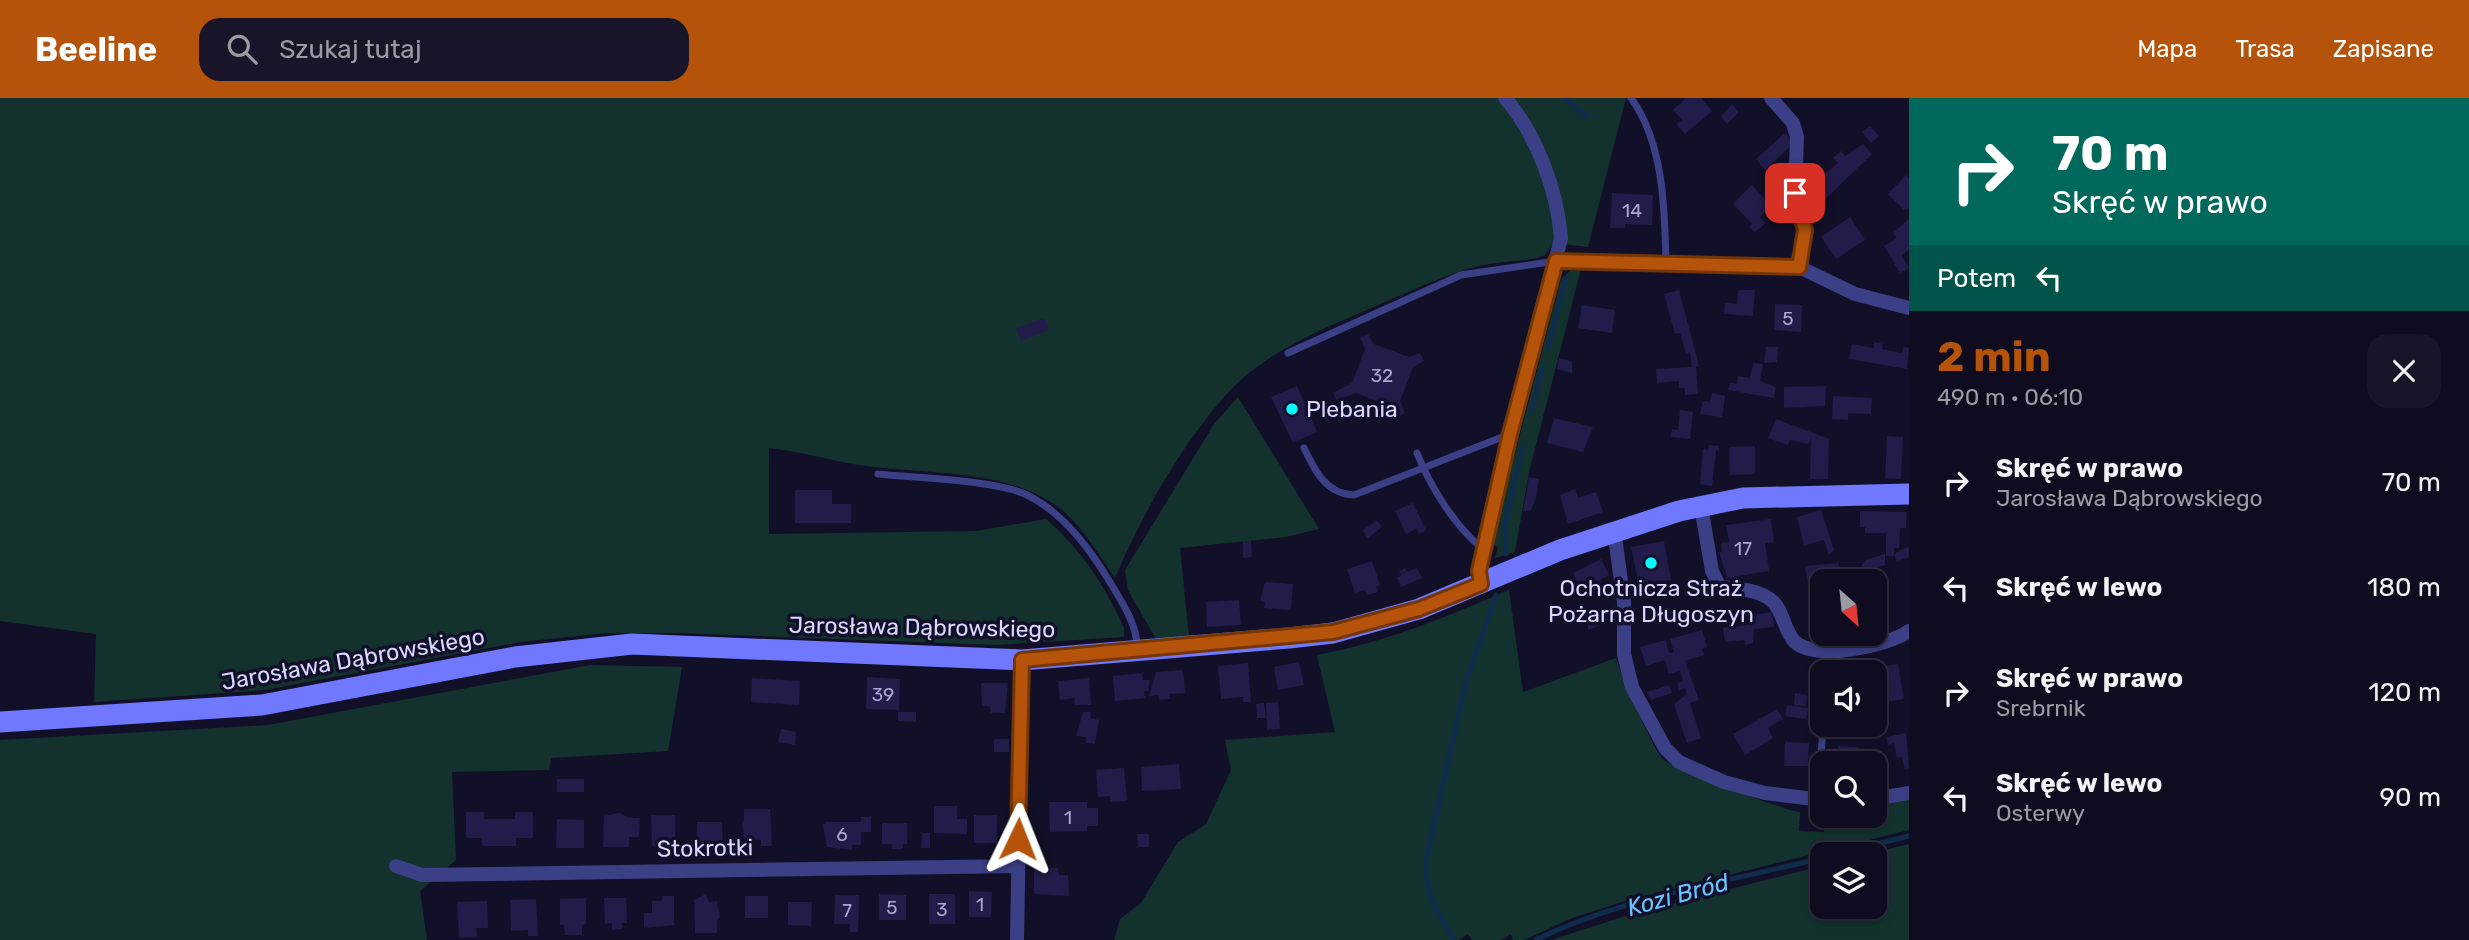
<!DOCTYPE html>
<html lang="pl">
<head>
<meta charset="utf-8">
<style>
	:root { --surface:#0e0c1e; --page:#171527; --text:#f1f3f6; --muted:#9b9ba4; --line:#2e2c3c; --accent:#b45309 }
	body { margin:0; font-family:Rubik,sans-serif; background:var(--page); color:var(--text); height:100vh; display:flex; flex-direction:column; font-size:26px; white-space:nowrap }
	* { box-sizing:border-box; margin:0 }
	p { font-size:23px; color:var(--muted) }
	.icon { flex:none; width:38px; height:38px; fill:none; stroke:currentColor; stroke-width:2; stroke-linecap:round; stroke-linejoin:round }
	.map { position:relative; flex:1; overflow:hidden }
	.panel { display:flex; flex-direction:column; background:var(--surface); width:560px }
	.panel>* { flex:none }
	.hud { background:#00695c; color:#fff; overflow:hidden }
	.needle { width:46px; rotate:153deg }
	.buttons { position:absolute; left:1810px; top:471px; display:grid; gap:14px }
	.buttons a { display:grid; place-items:center; width:77px; height:77px; border-radius:14px; background:var(--surface); box-shadow:0 4px 10px #0003,0 0 0 2px var(--line); font-size:35px }
	.pin { position:absolute; display:grid; place-items:center; width:60px; height:60px; color:#fff; margin:-30px; border-radius:14px; box-shadow:0 4px 10px #0006 }
	.me { position:absolute; width:77px; margin:-38px; rotate:2deg; stroke-linejoin:round; filter:drop-shadow(0 0 5px #0008) }
	.turn { display:flex; align-items:center; gap:24px; height:147px; padding:0 28px; font-size:32px }
	.turn .icon { width:91px; height:91px; stroke-width:2.5 }
	.turn b { display:block; font-size:49px; line-height:60px }
	.then { display:flex; align-items:center; height:66px; padding:0 28px; background:#0003; gap:14px; font-size:26px }
	.round { display:grid; place-items:center; flex:none; width:74px; height:74px; border-radius:21px; background:var(--page) }
	.overview { display:flex; align-items:center; justify-content:space-between; height:119px; padding:0 28px }
	h1 { font-size:42px; font-weight:700; line-height:52px; color:var(--accent) }
	ul { padding:0; list-style:none }
	li { display:flex; align-items:center; gap:21px; height:105px; padding:0 28px }
	li div { flex:1 }
	li b { display:block; font-size:26px }
	li em { font-style:normal }
	header { display:flex; align-items:center; gap:42px; box-sizing:border-box; height:98px; padding:0 35px; background:var(--accent); color:#fff }
	header strong { font-size:33px }
	nav { display:flex; gap:38px; margin-inline-start:auto; font-size:24px }
	.search { width:490px; height:63px; background:var(--page); display:flex; align-items:center; gap:18px; box-sizing:border-box; padding:0 24px; border-radius:21px; color:var(--muted); font-size:26px }
	main { display:flex; flex:1; min-height:0 }
	.map>svg:first-child { display:block }
	.green { fill:#13322e }
	.lines { fill:none; stroke-linecap:round; stroke-linejoin:round }
	.stream { stroke:#0f2c4d; stroke-width:5 }
	.building { fill:#211c49 }
	.lane { stroke:#3b3f86; stroke-width:7 }
	.street { stroke:#3b3f86; stroke-width:14 }
	.secondary { stroke:#6f78fe; stroke-width:21 }
	.route-casing { stroke:#753606; stroke-width:18 }
	.route { stroke:#b45309; stroke-width:12 }
	.poi-dot { fill:#05fbfd; stroke:#121028; stroke-width:2.5 }
	.labels { text-anchor:middle; stroke-width:7; stroke-linejoin:round; paint-order:stroke }
	.number-label { font-size:19px; fill:#aaa8d2 }
	.poi-label { font-size:23px; fill:#d8d7ff; stroke:#121028; text-anchor:start }
	.street-label { font-size:23px; fill:#d8d7ff; stroke:#121028 }
	.water-label { font-size:24px; font-style:italic; fill:#66c5fe; stroke:#121028 }
</style>
</head>
<body>
<header>
<strong>Beeline</strong>
<div class="search"><svg class="icon" aria-label="search" viewBox="0 0 24 24"><circle cx="10" cy="10" r="6"/><path d="M15 15l6 6"/></svg>Szukaj tutaj</div>
<nav><a>Mapa</a><a>Trasa</a><a>Zapisane</a></nav>
</header>
<main>
<div class="map">
<svg width="1909" height="842" viewBox="0 0 1909 842">
	<rect width="100%" height="100%" fill="#121028"/>
	<g class="green">
		<path d="M0,0H1626L1588,149L1553,145L1545,157L1537,160C1518,163 1498,164 1479,168C1446,176 1416,191 1385,204C1329,229 1266,251 1225,298C1179,350 1142,417 1115,480C1098,456 1081,426 1058,409C1003,369 923,377 859,367C829,362 799,353 769,350V436L976,433L1046,421C1082,452 1105,488 1124,530V539L996,547L677,535H606L521,544L265,592L94,604L96,536L0,523Z"/>
		<polygon points="1581,171 1529,374 1515,454 1495,460 1498,449 1491,446 1561,181 1570,173"/>
		<polygon points="1238,299 1319,431 1286,439 1180,450 1189,539 1157,543 1128,492 1125,472 1214,326"/>
		<path d="M1509,492L1523,594L1616,560C1621,576 1654,654 1664,662C1674,671 1786,713 1800,714L1799,733L1824,734V718H1874V709L1909,701V732L1622,804L1572,820L1524,842H1513L1511,836L1501,842H1472L1468,836L1459,842H1114L1120,821L1141,805L1178,744L1206,726L1231,672L1225,642L1335,634L1317,557C1383,545 1447,519 1509,492Z"/>
		<polygon points="590,567 682,569 668,653 551,660 549,672 452,674 456,762 420,793 427,842 0,842 0,642 268,627"/>
		<polygon points="1909,746 1909,842 1551,842 1638,814 1822,768 1822,808 1874,808 1874,756 1868,756"/>
	</g>
	<g class="lines">
		<g class="stream">
			<polyline points="1564,0 1588,19"/>
			<polyline points="1548,250 1566,180"/>
			<polyline points="1531,313 1542,271"/>
			<polyline points="1506,456 1505,426 1523,349"/>
			<polyline points="1837,756 1909,738"/>
			<path d="M1454,842C1438,815 1423,795 1426,762L1465,587L1496,497"/>
			<path d="M1536,842C1619,800 1731,783 1822,760"/>
		</g>
	</g>
	<g class="building">
		<polygon points="1686,0 1701,0 1712,13 1685,36 1676,26 1682,22 1673,12"/>
		<polygon points="1732,6 1739,14 1727,26 1721,18"/>
		<polygon points="1870,28 1879,38 1871,45 1862,34"/>
		<polygon points="1785,35 1794,45 1765,72 1756,61"/>
		<polygon points="1863,46 1872,56 1820,106 1807,91 1838,65 1833,60 1841,53 1845,58"/>
		<polygon points="1906,77 1909,80 1909,111 1904,112 1888,96"/>
		<polygon points="1752,87 1771,108 1760,119 1766,125 1755,134 1749,129 1752,126 1733,106"/>
		<polygon points="1612,95 1653,97 1652,127 1625,126 1625,130 1610,130"/>
		<polygon points="1850,119 1865,142 1836,161 1821,139"/>
		<polygon points="1909,121 1909,151 1902,158 1909,170 1900,175 1884,148 1897,140 1893,135"/>
		<polygon points="1679,192 1699,268 1696,269 1698,296 1685,297 1685,290 1679,290 1679,283 1657,285 1656,271 1692,269 1690,254 1686,256 1680,235 1675,236 1664,196"/>
		<polygon points="1738,192 1755,192 1753,218 1724,216 1725,205 1737,206"/>
		<polygon points="1775,206 1802,207 1801,234 1774,232"/>
		<polygon points="1582,207 1615,212 1612,235 1578,230"/>
		<polygon points="1044,220 1049,232 1021,243 1016,230"/>
		<polygon points="1368,236 1374,246 1409,259 1420,255 1424,263 1413,269 1400,303 1405,315 1396,319 1390,308 1356,295 1337,302 1333,295 1352,285 1365,251 1360,239"/>
		<polygon points="1874,244 1883,246 1882,251 1902,255 1903,249 1909,250 1907,271 1849,261 1852,246 1874,250"/>
		<polygon points="1766,249 1778,249 1777,264 1764,265"/>
		<polygon points="1559,260 1572,263 1572,275 1557,271"/>
		<polygon points="1753,265 1763,266 1760,283 1776,289 1774,300 1728,292 1730,285 1737,286 1738,278 1750,280"/>
		<polygon points="1297,288 1317,334 1293,345 1271,299"/>
		<polygon points="1826,288 1825,308 1784,310 1784,289"/>
		<polygon points="1712,295 1725,298 1722,319 1700,316 1703,303 1710,304"/>
		<polygon points="1833,298 1872,300 1871,316 1848,315 1848,322 1832,321"/>
		<polygon points="1680,312 1693,314 1690,341 1671,339 1672,331 1678,332"/>
		<polygon points="1554,320 1593,329 1583,354 1547,345"/>
		<polygon points="1776,321 1829,341 1828,381 1810,381 1811,339 1809,346 1790,342 1788,347 1768,340"/>
		<polygon points="1887,338 1903,339 1901,381 1885,380"/>
		<polygon points="1709,347 1719,348 1719,353 1716,352 1712,388 1700,386 1703,351 1708,352"/>
		<polygon points="1755,348 1755,376 1730,377 1729,349"/>
		<polygon points="1529,379 1539,381 1536,400 1531,412 1523,413"/>
		<polygon points="1575,391 1578,400 1596,394 1603,414 1568,426 1560,397"/>
		<polygon points="795,392 832,392 832,406 851,406 851,425 795,425"/>
		<polygon points="1413,405 1426,432 1419,436 1416,431 1406,436 1395,413"/>
		<polygon points="1821,412 1834,452 1829,457 1824,442 1804,447 1797,419"/>
		<polygon points="1860,413 1907,414 1906,430 1900,430 1899,450 1894,450 1894,458 1886,458 1886,435 1865,435 1865,429 1860,429"/>
		<polygon points="1771,421 1774,444 1765,445 1769,473 1727,480 1719,454 1722,454 1721,445 1729,444 1726,427"/>
		<polygon points="1377,422 1382,429 1368,440 1362,433"/>
		<polygon points="1243,443 1251,443 1252,459 1243,460"/>
		<polygon points="1664,443 1671,482 1639,488 1631,449"/>
		<polygon points="1909,448 1909,459 1897,463 1894,456"/>
		<polygon points="1885,456 1885,467 1863,473 1862,466 1866,462"/>
		<polygon points="1601,461 1609,477 1600,482 1605,490 1585,500 1573,475"/>
		<polygon points="1372,463 1380,487 1376,489 1378,494 1367,497 1365,492 1355,495 1347,471"/>
		<polygon points="1839,465 1841,476 1807,482 1805,468"/>
		<polygon points="1405,470 1407,474 1417,470 1422,480 1401,489 1397,480 1402,477 1399,473"/>
		<polygon points="1265,484 1293,486 1291,512 1264,510 1265,504 1260,503"/>
		<polygon points="1239,502 1241,527 1207,529 1206,504"/>
		<polygon points="1616,508 1616,522 1588,532 1587,517"/>
		<polygon points="1772,514 1774,529 1754,531 1753,545 1745,547 1744,542 1725,544 1723,530 1753,526 1752,517"/>
		<polygon points="1822,515 1822,531 1812,533 1808,518"/>
		<polygon points="1702,532 1707,549 1702,551 1704,557 1685,563 1699,602 1690,605 1701,640 1687,645 1674,606 1687,596 1685,590 1679,593 1677,585 1683,583 1680,573 1669,576 1665,562 1646,568 1640,549 1666,542 1669,555 1674,554 1670,541"/>
		<polygon points="1299,564 1304,587 1278,592 1274,569"/>
		<polygon points="1248,565 1251,604 1243,604 1243,599 1221,601 1218,568"/>
		<polygon points="1898,566 1904,601 1884,604 1883,596 1874,598 1874,574 1870,571"/>
		<polygon points="1817,571 1828,573 1822,574 1822,596 1809,591 1810,584 1814,585"/>
		<polygon points="1183,572 1185,595 1169,596 1170,601 1159,602 1158,597 1149,598 1156,574"/>
		<polygon points="1142,575 1143,582 1150,582 1148,593 1144,593 1145,600 1115,603 1113,578"/>
		<polygon points="867,579 900,581 899,612 866,611"/>
		<polygon points="752,580 800,583 799,607 751,604"/>
		<polygon points="1089,580 1091,607 1075,607 1074,600 1060,602 1058,583"/>
		<polygon points="981,585 1008,585 1005,615 991,615 990,608 982,608"/>
		<polygon points="1669,587 1672,595 1651,602 1647,594"/>
		<polygon points="1795,595 1807,597 1806,608 1794,607"/>
		<polygon points="1278,604 1280,631 1267,632 1266,605"/>
		<polygon points="1264,605 1266,620 1257,620 1256,606"/>
		<polygon points="1787,607 1808,610 1806,621 1785,618"/>
		<polygon points="1777,611 1783,621 1768,630 1773,640 1745,657 1733,636"/>
		<polygon points="898,614 916,614 916,624 898,623"/>
		<polygon points="1083,614 1091,614 1090,620 1099,622 1095,646 1086,645 1086,639 1076,638"/>
		<polygon points="781,631 796,634 795,647 778,644"/>
		<polygon points="1906,635 1909,670 1905,671 1902,659 1897,660 1894,645 1888,647 1886,639"/>
		<rect x="994" y="641" width="15" height="13"/>
		<polygon points="1785,644 1809,645 1808,668 1784,668"/>
		<polygon points="1838,648 1859,649 1859,665 1838,665"/>
		<polygon points="1179,666 1181,691 1142,693 1141,669"/>
		<polygon points="1124,670 1127,703 1110,704 1110,698 1098,699 1096,672"/>
		<rect x="557" y="681" width="27" height="13"/>
		<polygon points="1049,704 1087,704 1087,710 1098,710 1098,728 1087,728 1087,733 1050,734"/>
		<polygon points="934,708 957,708 957,721 967,721 967,736 934,735"/>
		<polygon points="744,711 770,711 772,748 761,748 761,742 744,741 742,723 744,724"/>
		<polygon points="466,714 484,714 484,721 515,721 515,714 533,714 533,740 516,740 516,748 482,748 482,740 466,740"/>
		<polygon points="620,715 629,720 640,720 639,739 629,739 629,749 603,749 604,718"/>
		<polygon points="651,717 675,717 675,748 652,748"/>
		<rect x="974" y="717" width="23" height="28"/>
		<polygon points="861,719 871,719 871,734 861,734 861,747 852,747 852,752 827,749 823,727 826,724 861,724"/>
		<polygon points="557,721 584,722 584,750 556,750"/>
		<polygon points="697,724 722,724 723,750 697,748"/>
		<polygon points="882,725 907,725 907,746 903,746 903,751 892,751 892,746 882,746"/>
		<polygon points="922,735 930,735 930,750 921,750"/>
		<polygon points="1137,736 1149,736 1149,749 1138,749"/>
		<polygon points="1058,770 1059,777 1068,777 1069,798 1034,796 1034,771"/>
		<polygon points="969,793 992,794 991,819 969,819"/>
		<polygon points="706,796 709,804 717,803 720,819 717,822 717,835 695,835 694,802"/>
		<polygon points="879,796 906,797 906,822 879,822"/>
		<rect x="929" y="796" width="26" height="30"/>
		<polygon points="835,797 859,797 858,834 850,834 850,826 834,826"/>
		<polygon points="662,798 674,798 674,827 644,830 644,815 652,815 652,803 662,803"/>
		<rect x="745" y="798" width="23" height="22"/>
		<polygon points="586,800 586,826 582,827 582,837 565,837 564,827 560,827 560,801"/>
		<polygon points="604,800 626,800 627,825 622,825 622,831 612,832 612,825 605,826"/>
		<polygon points="536,801 538,838 528,838 528,832 511,833 510,802"/>
		<polygon points="487,803 488,830 476,830 477,839 459,840 457,804"/>
		<polygon points="788,804 812,804 811,828 788,827"/>
	</g>
	<g class="lines">
		<g class="lane">
			<path d="M1631,0C1664,45 1665,114 1666,168"/>
			<polyline points="1288,255 1461,177 1556,163"/>
			<path d="M1304,350C1315,373 1326,396 1354,397L1510,336"/>
			<path d="M1417,355C1430,388 1455,429 1483,451"/>
			<path d="M878,376C914,380 997,382 1027,397C1062,414 1088,448 1108,481C1120,501 1137,525 1137,549"/>
			<polyline points="1834,574 1842,553"/>
			<polyline points="1816,701 1824,626"/>
		</g>
		<g class="street">
			<polyline points="1771,0 1793,25 1797,39 1795,95 1805,132 1799,169"/>
			<polyline points="1557,163 1799,169 1855,196 1909,210"/>
			<path d="M1701,408L1712,473L1719,488C1736,492 1756,490 1771,502C1784,512 1783,532 1795,544C1816,563 1888,548 1909,533"/>
			<polyline points="1614,432 1624,504 1624,556 1632,589 1665,650 1679,664 1724,684 1765,695 1822,702"/>
			<path d="M1481,486L1479,473L1483,451L1561,140C1557,92 1537,37 1505,0"/>
			<polyline points="1874,701 1909,695"/>
			<polyline points="396,768 422,777 1017,768"/>
			<polyline points="1017,842 1022,562"/>
		</g>
		<polyline class="secondary" points="0,624 262,607 515,559 632,546 1022,562 1289,540 1333,535 1419,511 1560,452 1679,413 1743,400 1909,396"/>
	</g>
	<g class="lines">
		<g class="route-casing">
			<polyline id="route" points="1018,741 1022,562 1333,534 1419,511 1481,486 1479,473 1510,336 1556,163 1799,169 1805,132 1795,95"/>
		</g>
		<use href="#route" class="route"/>
	</g>
	<g class="poi-dot">
		<circle cx="1292" cy="311" r="7"/>
		<circle cx="1651" cy="465" r="7"/>
	</g>
	<g class="labels">
		<g class="number-label">
			<text x="1632" y="119">14</text>
			<text x="1788" y="227">5</text>
			<text x="1382" y="284">32</text>
			<text x="1743" y="457">17</text>
			<text x="883" y="603">39</text>
			<text x="1068" y="726">1</text>
			<text x="842" y="743">6</text>
			<text x="980" y="813">1</text>
			<text x="892" y="816">5</text>
			<text x="942" y="818">3</text>
			<text x="847" y="819">7</text>
		</g>
		<g class="poi-label">
			<text x="1306" y="319">Plebania</text>
			<text x="1651" y="498" text-anchor="middle">Ochotnicza Straż<tspan x="1651" dy="26">Pożarna Długoszyn</tspan></text>
		</g>
		<g class="street-label">
			<text transform="translate(922 529) rotate(1)" y="8">Jarosława Dąbrowskiego</text>
			<text transform="translate(353 561) rotate(-10)" y="8">Jarosława Dąbrowskiego</text>
			<text transform="translate(705 750) rotate(-1)" y="8">Stokrotki</text>
		</g>
		<g class="water-label">
			<text transform="translate(1678 797) rotate(-15)" y="8">Kozi Bród</text>
		</g>
	</g>
</svg>
<div class="buttons">
<a><svg class="needle" viewBox="-14 -14 28 28"><path d="M0-13l5 13h-10z" fill="#e53935"/><path d="M0 13l5-13h-10z" fill="#9b9ba4"/></svg></a>
<a><svg class="icon" aria-label="sound" viewBox="0 0 24 24"><path d="M4 9h4l5-4v14l-5-4H4zM17 9q2 3 0 6"/></svg></a>
<a><svg class="icon" aria-label="search" viewBox="0 0 24 24"><circle cx="10" cy="10" r="6"/><path d="M15 15l6 6"/></svg></a>
<a><svg class="icon" aria-label="layers" viewBox="0 0 24 24"><path d="M12 4l9 5-9 5-9-5zM3 14l9 5 9-5"/></svg></a>
</div>
<div class="pin" style="left:1795px;top:95px;background:#d93025"><svg class="icon" aria-label="arrive" viewBox="0 0 24 24"><path d="M6 21V4h12l-3 4 3 4H6"/></svg></div>
<svg class="me" style="left:1018px;top:741px" viewBox="-20 -20 40 40"><path d="M0-17L14 15 0 8-14 15z" fill="#b45309" stroke="#fff" stroke-width="4"/></svg>
</div>
<section class="panel">
<div class="hud">
<div class="turn"><svg class="icon" aria-label="right" viewBox="0 0 24 24"><path d="M7 20v-9h11M14 6l5 5-5 5"/></svg><div><b>70 m</b>Skręć w prawo</div></div>
<div class="then">Potem<svg class="icon" aria-label="left" viewBox="0 0 24 24"><path d="M17 20v-9H6M10 6l-5 5 5 5"/></svg></div>
</div>
<div class="overview"><div><h1>2 min</h1><p>490 m · 06:10</p></div><a class="round"><svg class="icon" aria-label="close" viewBox="0 0 24 24"><path d="M6 6l12 12M18 6L6 18"/></svg></a></div>
<ul>
<li><svg class="icon" aria-label="right" viewBox="0 0 24 24"><path d="M7 20v-9h11M14 6l5 5-5 5"/></svg><div><b>Skręć w prawo</b><p>Jarosława Dąbrowskiego</p></div><em>70 m</em></li>
<li><svg class="icon" aria-label="left" viewBox="0 0 24 24"><path d="M17 20v-9H6M10 6l-5 5 5 5"/></svg><div><b>Skręć w lewo</b></div><em>180 m</em></li>
<li><svg class="icon" aria-label="right" viewBox="0 0 24 24"><path d="M7 20v-9h11M14 6l5 5-5 5"/></svg><div><b>Skręć w prawo</b><p>Srebrnik</p></div><em>120 m</em></li>
<li><svg class="icon" aria-label="left" viewBox="0 0 24 24"><path d="M17 20v-9H6M10 6l-5 5 5 5"/></svg><div><b>Skręć w lewo</b><p>Osterwy</p></div><em>90 m</em></li>
</ul>
</section>
</main>
</body>
</html>
